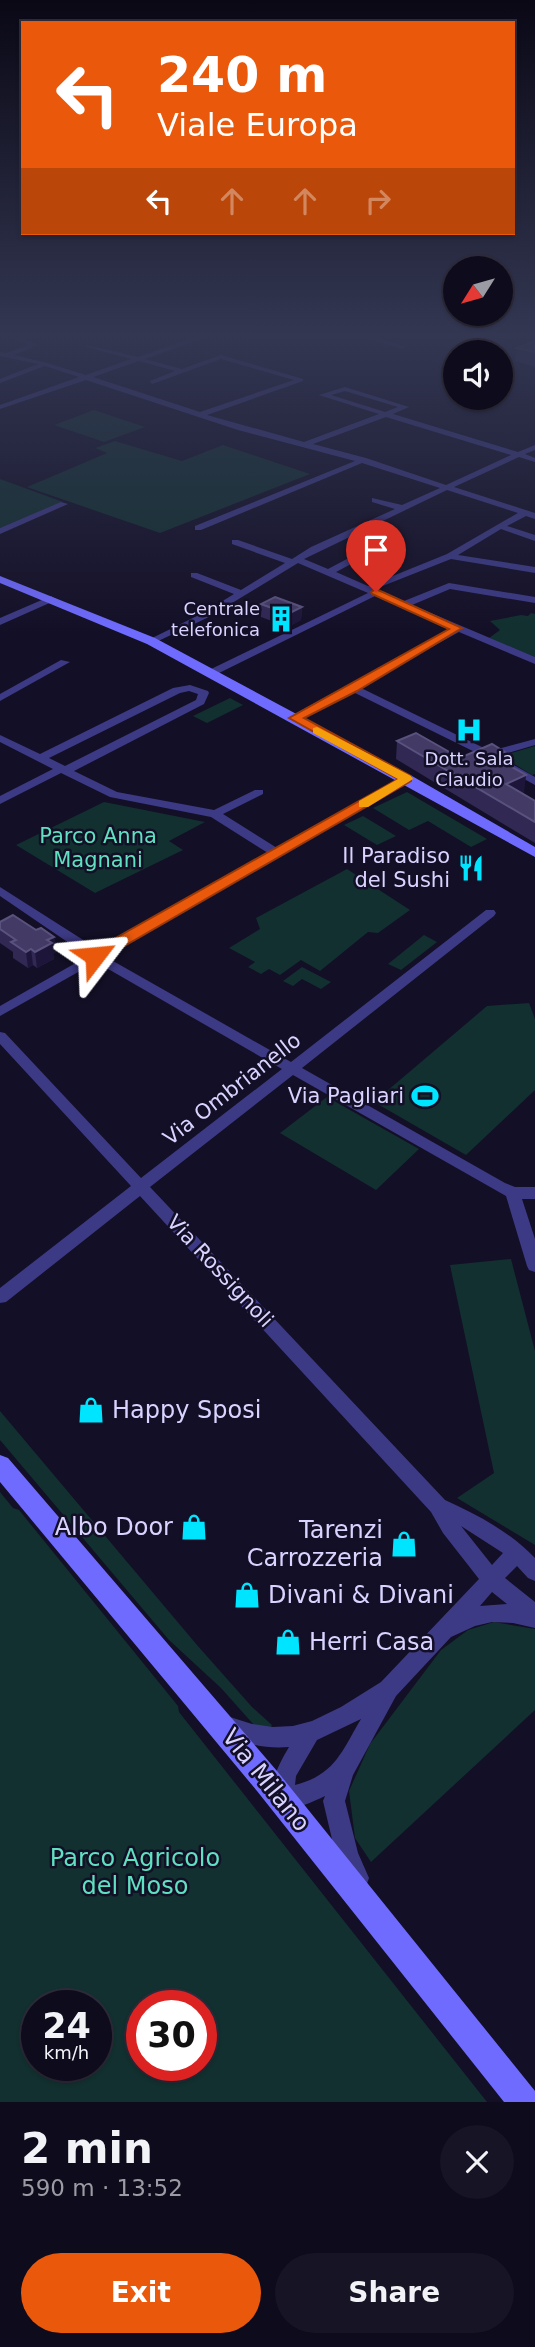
<!DOCTYPE html>
<html lang="en">
<head>
<meta charset="utf-8">
<style>
	:root { --surface:#0e0b1c; --page:#171425; --text:#f1f3f6; --muted:#9b9ba3; --line:#2e2b3b; --accent:#ea580c }
	body { margin:0; font-family:"DejaVu Sans",sans-serif; background:var(--page); color:var(--text); height:100vh; display:flex; flex-direction:column; font-size:26px; white-space:nowrap }
	* { box-sizing:border-box; margin:0 }
	p { font-size:23px; color:var(--muted) }
	.icon { flex:none; width:38px; height:38px; fill:none; stroke:currentColor; stroke-width:2; stroke-linecap:round; stroke-linejoin:round }
	.map { position:relative; height:2102px; overflow:hidden }
	.panel { display:flex; flex-direction:column; background:var(--surface); flex:1 }
	.panel>* { flex:none }
	.top-card { position:absolute; left:21px; top:21px; width:494px; height:214px; border-radius:0px; box-shadow:0 2px 5px #0004,0 0 0 2px var(--line); background:#ea580c; color:#fff; overflow:hidden }
	.needle { width:46px; rotate:233deg }
	.controls { position:absolute; left:443px; top:256px; display:grid; gap:14px }
	.controls a { display:grid; place-items:center; width:70px; height:70px; border-radius:50%; background:var(--surface); box-shadow:0 2px 5px #0004,0 0 0 2px var(--line); font-size:35px }
	.speed { position:absolute; left:21px; top:1990px; display:flex; gap:14px; font-size:35px; font-weight:700; text-align:center }
	.speed>* { display:grid; place-content:center; width:91px; height:91px; border-radius:50%; background:var(--surface); box-shadow:0 2px 5px #0004,0 0 0 2px var(--line); line-height:1 }
	.speed small { font-size:18px; font-weight:400 }
	.speed .limit { border:10px solid #d22; background:#fff; color:#111 }
	.pin { position:absolute; display:grid; place-items:center; width:60px; height:60px; color:#fff; margin:-72px -30px; border-radius:50% 50% 50% 0; rotate:-45deg; box-shadow:0 0 7px #0007 }
	.pin .icon { rotate:45deg }
	.me { position:absolute; width:77px; margin:-38px; rotate:61deg; stroke-linejoin:round; filter:drop-shadow(0 0 5px #0008) }
	.turn { display:flex; align-items:center; gap:24px; height:147px; padding:0 21px; font-size:32px }
	.turn .icon { width:91px; height:91px; stroke-width:2.5 }
	.turn b { display:block; font-size:49px; line-height:60px }
	.lanes { display:flex; align-items:center; height:66px; padding:0 21px; background:#0003; justify-content:center; gap:35px; direction:ltr }
	.lanes .off { opacity:.35 }
	.round { display:grid; place-items:center; flex:none; width:74px; height:74px; border-radius:37px; background:var(--page) }
	.head { display:flex; align-items:center; justify-content:space-between; height:119px; padding:0 21px }
	h1 { font-size:42px; font-weight:800; line-height:52px }
	.button { display:flex; gap:14px; margin-top:auto; padding:14px 21px }
	.button a { flex:1; height:80px; border-radius:42px; background:var(--accent); color:#fff; font-size:28px; font-weight:800; line-height:80px; text-align:center }
	.button a+a { background:var(--page); color:var(--text) }
	.map>svg:first-child { display:block }
	.green { fill:#12302f; fill-rule:evenodd }
	.lines { fill:none; stroke-linecap:round; stroke-linejoin:round }
	.street { fill:#3d3a85; fill-rule:evenodd }
	.secondary { fill:#6f6bff; fill-rule:evenodd }
	.wall { fill:#312854 }
	.shaded-wall { fill:#1d163a }
	.building { fill:#433a66; stroke:#5a527e; stroke-width:2 }
	.route { fill:#ea580c; stroke:#983908; stroke-width:2 }
	.slow { fill:#f59e0b }
	.labels { text-anchor:middle; stroke-width:5; stroke-linejoin:round; paint-order:stroke }
	.far-poi-label { font-size:18px; fill:#d9d4ff; stroke:#130f26; text-anchor:end }
	.park-label { font-size:21px; fill:#5fe0c0; stroke:#130f26 }
	.poi-label { font-size:21px; fill:#d9d4ff; stroke:#130f26; text-anchor:end }
	.street-label { font-size:21px; fill:#d9d4ff; stroke:#130f26 }
	.near-poi-label { font-size:24px; fill:#d9d4ff; stroke:#130f26; text-anchor:start }
	.near-street-label { font-size:24px; fill:#d9d4ff; stroke:#130f26 }
	.near-park-label { font-size:24px; fill:#5fe0c0; stroke:#130f26 }
</style>
</head>
<body>
<div class="map">
<svg width="535" height="2102" viewBox="0 0 535 2102">
	<rect width="100%" height="100%" fill="#130f26"/>
	<g class="green">
		<polygon points="94,410 145,427 104,442 54,425"/>
		<polygon points="115,441 182,461 223,445 310,474 160,533 27,487 107,453 95,448"/>
		<polygon points="0,479 63,502 0,528"/>
		<polygon points="531,613 535,614 535,657 489,638 500,630 490,621 521,615 528,616"/>
		<polygon points="230,698 243,705 207,723 193,716"/>
		<polygon points="535,746 535,774 532,775 506,759 508,754"/>
		<polygon points="407,792 487,839 471,847 428,821 409,830 373,808"/>
		<polygon points="104,802 205,822 169,841 183,850 95,893 16,845"/>
		<polygon points="363,816 396,836 377,845 344,825"/>
		<polygon points="347,869 410,910 378,933 368,932 320,971 301,960 280,975 269,969 261,974 248,967 255,962 229,948 260,929 256,918"/>
		<polygon points="424,935 437,942 401,970 388,964"/>
		<polygon points="302,967 331,982 321,989 302,979 293,986 283,981"/>
		<polygon points="529,1003 535,1019 535,1090 466,1155 374,1102 487,1006"/>
		<polygon points="327,1097 419,1149 376,1190 280,1133"/>
		<polygon points="511,1259 535,1351 535,1545 457,1498 494,1473 450,1265"/>
		<polygon points="0,1411 197,1645 252,1707 272,1725 267,1732 254,1725 221,1688 169,1640 0,1440"/>
		<path d="M0,1492L13,1508L19,1510L178,1706L179,1712L487,2102H0ZM37,2006H96V2065H37ZM142,2006H201V2065H142Z"/>
		<polygon points="494,1622 535,1629 535,1710 371,1862 355,1838 349,1791 370,1744 441,1650 468,1630"/>
	</g>
	<g class="lines">
		<g class="street">
			<path d="M10,338H21L38,345L14,355L47,363L86,375L131,359L87,347V345L138,357L192,338H203L145,359L182,369L221,355L303,379V381L207,415L304,442L379,414L319,395L345,387L409,407L393,414L518,452L535,445V450L525,454L535,458V462L519,457L454,487L535,513V519L526,516L507,526L535,535V541L501,529L458,555L535,567V573L451,559L375,589L404,601L449,583L535,597V603L450,589L412,605L535,657V664L459,632L359,687L490,751L535,739V745L498,756L535,777V785L485,757L351,691L299,720H291V716L451,628L375,596L215,675H207V671L368,593L298,563L209,617L154,643L146,641L203,613L234,594L191,577V573H197L241,590L285,563L232,544V540H238L292,559L311,547L395,509L372,502V498L402,505L440,488L362,463L201,530H195V526L355,461L238,430L86,380L0,409V405L79,377L45,366L0,383V379L38,364L0,356V352L6,353L29,345ZM221,359L294,380L200,412L93,377L139,361L175,371L150,381L152,384ZM345,391L398,407L385,412L331,395ZM386,417L511,455L446,485L366,458L313,444ZM447,490L518,513L447,554L368,586L336,572L368,555V551H362L328,569L304,559Z"/>
			<polygon points="366,338 378,338 405,347 402,349"/>
			<polygon points="61,502 68,504 0,534 0,528"/>
			<polygon points="51,596 56,599 54,601 0,625 0,618"/>
			<polygon points="61,660 70,662 0,701 0,694"/>
			<path d="M190,685L208,691L209,693L204,704L74,771L117,792L214,810L255,790H263V794L223,814L277,848L403,777L407,776L413,779L106,957L291,1062L486,910H494L496,913L494,916L302,1068L505,1183L515,1187H535V1199H522L535,1239V1272L529,1270L527,1266L506,1196L293,1075L150,1187L445,1500C478,1515 510,1532 535,1558V1581L528,1578L517,1566L505,1578L535,1602V1628L513,1623L492,1622L475,1626L451,1637L396,1696L353,1775L345,1801L358,1853L369,1878L366,1886L358,1889L350,1886L336,1856L323,1801L325,1796C310,1803 290,1813 274,1807C266,1787 279,1764 289,1747C265,1749 245,1744 223,1734L219,1727L223,1720L230,1717L252,1724L273,1727L293,1726L312,1721L341,1707L381,1682L479,1579L443,1533L431,1512L140,1196L6,1302L0,1303V1288L131,1186L0,1044V1032L5,1033L141,1178L282,1069L96,962L0,1016V1006L88,956L0,896V887L99,950L268,853L211,817L110,797L61,773L0,804V796L53,769L0,742V735L40,754L173,688ZM189,691L198,694L196,700L65,766L49,758L180,693ZM461,1526L503,1553L492,1565ZM492,1592L507,1604L480,1606ZM361,1719C342,1751 335,1775 295,1785L296,1776L317,1740Z"/>
		</g>
		<g class="secondary">
			<polygon points="0,576 155,638 412,776 535,847 535,857 147,644 0,583"/>
			<polygon points="0,1455 8,1458 277,1771 535,2091 535,2102 504,2102 257,1791 0,1482"/>
		</g>
	</g>
	<g class="wall">
		<polygon points="535,341 535,367 515,361 517,348"/>
		<polygon points="261,604 302,607 301,620 288,627 261,617"/>
		<polygon points="397,741 460,758 504,763 526,775 523,794 535,801 535,843 396,759"/>
		<polygon points="0,922 54,937 56,952 53,954 54,959 37,968 33,965 28,968 13,958 13,952 0,943"/>
	</g>
	<g class="shaded-wall">
		<polygon points="302,607 301,620 288,627 288,614"/>
		<polygon points="505,752 503,770 494,757"/>
		<polygon points="526,775 524,794 503,803 506,784"/>
		<polygon points="54,937 56,952 53,954 54,959 37,968 35,952 47,940"/>
		<polygon points="31,949 33,965 28,968 26,952"/>
	</g>
	<g class="building">
		<polygon points="535,341 535,352 517,348"/>
		<polygon points="275,597 302,607 288,614 261,604"/>
		<polygon points="416,733 460,758 492,744 505,752 494,757 526,775 506,784 535,801 535,822 397,741"/>
		<polygon points="13,915 36,930 41,928 54,937 47,940 52,943 35,952 31,949 26,952 11,942 16,940 0,929 0,922"/>
	</g>
	<linearGradient id="sky" x2="0" y2="1"><stop stop-color="#0a0815"/><stop offset="0.53" stop-color="#333752"/><stop offset="1" stop-color="#333752" stop-opacity="0"/></linearGradient>
	<rect width="535" height="633" fill="url(#sky)"/>
	<polygon class="route" points="376,589 462,628 357,691 304,718 411,776 411,781 100,960 89,960 87,956 89,953 398,779 289,718 449,629 372,594 371,592"/>
	<polygon class="slow" points="317,727 411,776 413,779 368,807 359,807 359,801 398,779 313,733 313,728"/>
	<defs>
		<g id="building-bare" transform="scale(2.1)"><path d="M-4-6H4V6H1V3H-1V6H-4ZM-2.5-4.3h1.7v1.8h-1.7ZM.8-4.3h1.7v1.8H.8ZM-2.5-1h1.7V.8h-1.7ZM.8-1h1.7V.8H.8Z" fill="#00e5ff" stroke="#130f26" stroke-width="2.5" paint-order="stroke"/></g>
		<g id="hospital-bare" transform="scale(2.1)"><path d="M-5-5h3v3.5h4V-5h3V5h-3V1.5h-4V5h-3Z" fill="#00e5ff" stroke="#130f26" stroke-width="2.5" paint-order="stroke"/></g>
		<g id="restaurant-bare" transform="scale(2.1)"><path d="M-5-6h1v4h1v-4h1v4h1v-4h1v5L-1.5 .5V6h-2V.5L-5-1ZM5-6V6H3V1.5H1.5Q1.5-4 5-6Z" fill="#00e5ff" stroke="#130f26" stroke-width="2.5" paint-order="stroke"/></g>
		<g id="stadium-bare" transform="scale(2.1)"><path d="M0-5a6.5 5 0 1 0 0 10a6.5 5 0 1 0 0-10ZM-3.5-1.8h7v3.6h-7Z" fill="#00e5ff" stroke="#130f26" stroke-width="2.5" paint-order="stroke"/></g>
		<g id="shop-bare" transform="scale(2.1)"><path d="M-5-2.5h2.3a2.7 3.5 0 0 1 5.4 0H5L5.5 6h-11ZM-1.5-2.5h3a1.5 2.3 0 0 0-3 0Z" fill="#00e5ff" stroke="#130f26" stroke-width="2.5" paint-order="stroke"/></g>
	</defs>
	<g fill-rule="evenodd">
		<use href="#building-bare" x="281" y="619"/>
		<use href="#hospital-bare" x="469" y="730"/>
		<use href="#restaurant-bare" x="471" y="868"/>
		<use href="#stadium-bare" x="425" y="1096"/>
		<use href="#shop-bare" x="91" y="1410"/>
		<use href="#shop-bare" x="194" y="1527"/>
		<use href="#shop-bare" x="404" y="1544"/>
		<use href="#shop-bare" x="247" y="1595"/>
		<use href="#shop-bare" x="288" y="1642"/>
	</g>
	<g class="labels">
		<g class="far-poi-label">
			<text x="260" y="615">Centrale<tspan x="260" dy="21">telefonica</tspan></text>
			<text x="469" y="765" text-anchor="middle">Dott. Sala<tspan x="469" dy="21">Claudio</tspan></text>
		</g>
		<g class="park-label">
			<text x="98" y="843">Parco Anna<tspan x="98" dy="24">Magnani</tspan></text>
		</g>
		<g class="poi-label">
			<text x="450" y="863">Il Paradiso<tspan x="450" dy="24">del Sushi</tspan></text>
			<text x="404" y="1103">Via Pagliari</text>
		</g>
		<g class="street-label">
			<text transform="translate(232 1089) rotate(-38)" y="7">Via Ombrianello</text>
			<text transform="translate(220 1271) rotate(47)" y="7">Via Rossignoli</text>
		</g>
		<g class="near-poi-label">
			<text x="112" y="1418">Happy Sposi</text>
			<text x="173" y="1535" text-anchor="end">Albo Door</text>
			<text x="383" y="1538" text-anchor="end">Tarenzi<tspan x="383" dy="28">Carrozzeria</tspan></text>
			<text x="268" y="1603">Divani &amp; Divani</text>
			<text x="309" y="1650">Herri Casa</text>
		</g>
		<g class="near-street-label">
			<text transform="translate(266 1780) rotate(51)" y="8">Via Milano</text>
		</g>
		<g class="near-park-label">
			<text x="135" y="1866">Parco Agricolo<tspan x="135" dy="28">del Moso</tspan></text>
		</g>
	</g>
</svg>
<div class="controls">
<a><svg class="needle" viewBox="-14 -14 28 28"><path d="M0-13l5 13h-10z" fill="#e53935"/><path d="M0 13l5-13h-10z" fill="#9b9ba3"/></svg></a>
<a><svg class="icon" aria-label="sound" viewBox="0 0 24 24"><path d="M4 9h4l5-4v14l-5-4H4zM17 9q2 3 0 6"/></svg></a>
</div>
<div class="speed"><div>24<small>km/h</small></div><div class="limit">30</div></div>
<div class="pin" style="left:376px;top:592px;background:#d93025"><svg class="icon" aria-label="arrive" viewBox="0 0 24 24"><path d="M6 21V4h12l-3 4 3 4H6"/></svg></div>
<svg class="me" style="left:95px;top:956px" viewBox="-20 -20 40 40"><path d="M0-17L14 15 0 8-14 15z" fill="#ea580c" stroke="#fff" stroke-width="4"/></svg>
<div class="top-card">
<div class="turn"><svg class="icon" aria-label="left" viewBox="0 0 24 24"><path d="M17 20v-9H6M10 6l-5 5 5 5"/></svg><div><b>240 m</b>Viale Europa</div></div>
<div class="lanes"><svg class="icon" aria-label="left" viewBox="0 0 24 24"><path d="M17 20v-9H6M10 6l-5 5 5 5"/></svg><svg class="icon off" aria-label="ahead" viewBox="0 0 24 24"><path d="M12 20V5M6 11l6-6 6 6"/></svg><svg class="icon off" aria-label="ahead" viewBox="0 0 24 24"><path d="M12 20V5M6 11l6-6 6 6"/></svg><svg class="icon off" aria-label="right" viewBox="0 0 24 24"><path d="M7 20v-9h11M14 6l5 5-5 5"/></svg></div>
</div>
</div>
<section class="panel">
<div class="head"><div><h1>2 min</h1><p>590 m · 13:52</p></div><a class="round"><svg class="icon" aria-label="close" viewBox="0 0 24 24"><path d="M6 6l12 12M18 6L6 18"/></svg></a></div>
<div class="button"><a>Exit</a><a>Share</a></div>
</section>
</body>
</html>
